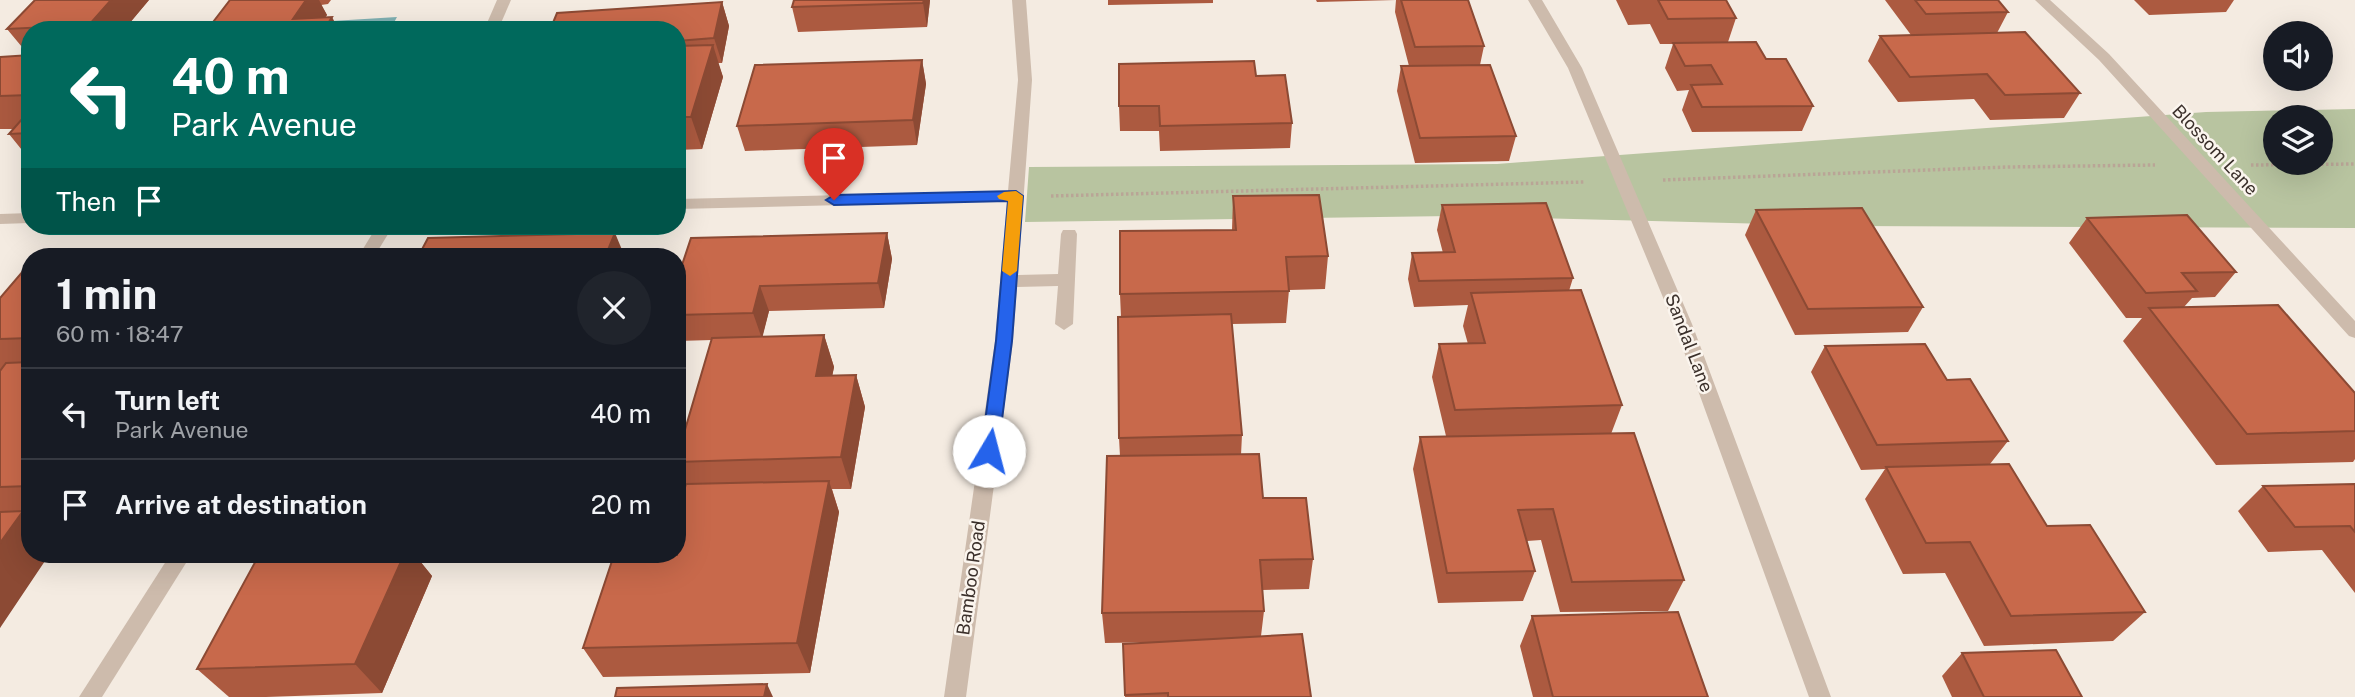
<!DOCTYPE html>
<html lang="en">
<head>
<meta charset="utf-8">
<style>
	:root { --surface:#171b24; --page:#20242c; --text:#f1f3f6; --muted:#9ea1a6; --line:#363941 }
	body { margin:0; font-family:"Public Sans",sans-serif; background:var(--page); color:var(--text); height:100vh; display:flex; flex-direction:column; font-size:26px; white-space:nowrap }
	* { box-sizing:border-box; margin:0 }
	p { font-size:23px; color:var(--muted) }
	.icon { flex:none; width:38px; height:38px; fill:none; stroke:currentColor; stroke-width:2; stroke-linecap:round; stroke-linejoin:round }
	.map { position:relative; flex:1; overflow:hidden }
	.details { position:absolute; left:21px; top:248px; width:665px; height:315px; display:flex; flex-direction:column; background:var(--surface); border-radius:28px; box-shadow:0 7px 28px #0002 }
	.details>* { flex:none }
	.top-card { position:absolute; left:21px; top:21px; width:665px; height:214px; border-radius:28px; box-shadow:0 7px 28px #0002; background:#00695c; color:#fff; overflow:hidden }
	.buttons { position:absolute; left:2263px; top:21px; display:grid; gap:14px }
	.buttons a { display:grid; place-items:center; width:70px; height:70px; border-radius:50%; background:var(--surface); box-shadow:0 7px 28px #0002; font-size:35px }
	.pin { position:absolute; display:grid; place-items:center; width:60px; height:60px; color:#fff; margin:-72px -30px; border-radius:50% 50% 50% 0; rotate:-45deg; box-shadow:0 0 7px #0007 }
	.pin .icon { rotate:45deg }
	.me { position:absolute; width:77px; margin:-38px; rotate:8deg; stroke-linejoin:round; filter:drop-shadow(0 0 5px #0008) }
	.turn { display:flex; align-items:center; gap:24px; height:147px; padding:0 35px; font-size:32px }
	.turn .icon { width:91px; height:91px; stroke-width:2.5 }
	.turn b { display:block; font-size:49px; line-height:60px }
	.then { display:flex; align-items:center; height:66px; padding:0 35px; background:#0003; gap:14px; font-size:26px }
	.round { display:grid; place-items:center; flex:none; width:74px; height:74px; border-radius:37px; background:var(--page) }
	.headline { display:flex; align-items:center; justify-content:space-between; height:119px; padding:0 35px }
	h1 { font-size:42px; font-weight:700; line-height:52px }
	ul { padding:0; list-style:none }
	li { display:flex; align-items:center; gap:21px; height:91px; padding:0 35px; border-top:2px solid var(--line) }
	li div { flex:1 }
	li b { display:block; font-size:26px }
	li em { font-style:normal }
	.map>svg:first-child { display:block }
	.green { fill:#b8c4a0; fill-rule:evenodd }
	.water { fill:#7fb0b2 }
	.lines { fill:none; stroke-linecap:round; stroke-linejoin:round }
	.path { stroke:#b9a596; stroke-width:3.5; stroke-dasharray:2.5 2.5; stroke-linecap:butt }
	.minor { fill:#cdbbac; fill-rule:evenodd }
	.wall { fill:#ac5a40 }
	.shaded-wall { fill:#8c4a34 }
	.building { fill:#c8694b; stroke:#8c4a34; stroke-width:2 }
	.route { fill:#2563eb; stroke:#184099; stroke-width:2 }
	.slow { fill:#f59e0b }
	.labels { text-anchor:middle; stroke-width:5; stroke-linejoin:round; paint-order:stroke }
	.street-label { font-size:18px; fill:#3b302b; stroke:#fbf5ee }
</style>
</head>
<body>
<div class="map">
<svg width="2355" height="697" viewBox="0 0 2355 697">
	<rect width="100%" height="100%" fill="#f4ebe1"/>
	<path class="green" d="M2355,109V228L1850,226L1452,216L1025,222L1029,167L1497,164L2206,112ZM2275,117H2320V163H2275Z"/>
	<polygon class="water" points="397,17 390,30 326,30 332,21"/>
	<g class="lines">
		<g class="path">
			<polyline points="2251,165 2355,164"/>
			<polyline points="1663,180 2008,167 2155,165"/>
			<polyline points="1051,196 1584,182"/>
		</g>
		<g class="minor">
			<polygon points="497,0 511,0 498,30 484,30"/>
			<polygon points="1012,0 1026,0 1032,80 1018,275 1058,274 1061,234 1063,230 1075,230 1077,234 1073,324 1064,330 1055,324 1058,286 1017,287 1013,341 966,697 944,697 995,341 1007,201 677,209 677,199 1008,191 1018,80"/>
			<polygon points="1528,0 1542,0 1582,68 1692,324 1831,697 1809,697 1674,324 1568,68"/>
			<polygon points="2035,0 2050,0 2109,54 2355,321 2355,338 2349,336 2099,60"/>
			<polygon points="30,213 30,223 0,224 0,214"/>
			<polygon points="377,226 393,226 374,257 358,257"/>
			<polygon points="170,555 191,555 102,697 79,697"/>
		</g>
	</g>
	<g class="wall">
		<polygon points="149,0 126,27 160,25 163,30 30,30 30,53 27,53 7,29"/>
		<polygon points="230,0 331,0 328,4 321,5 327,15 325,17"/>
		<polygon points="930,0 927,27 798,32 792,7"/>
		<polygon points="1108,0 1213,0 1213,3 1108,5"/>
		<polygon points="1316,0 1468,0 1484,46 1480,65 1516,136 1509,161 1415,163 1397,91 1401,66 1409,66 1395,12 1396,0 1317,2"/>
		<polygon points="1616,0 1726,0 1736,18 1728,42 1766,59 1813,106 1802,131 1692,132 1682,110 1689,90 1677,91 1665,68 1673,44 1660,44 1650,24 1628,25"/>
		<polygon points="1885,0 1998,0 2008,12 1997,33 2080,93 2064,118 1990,120 1974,99 1898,102 1868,61 1880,36 1911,35"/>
		<polygon points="2134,0 2234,0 2226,12 2149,15"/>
		<polygon points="722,2 729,26 722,63 718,63 723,77 702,149 677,150 677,30"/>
		<polygon points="30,55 30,160 9,134 13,129 0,129 0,57"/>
		<polygon points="922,60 926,84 917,145 745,151 737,126"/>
		<polygon points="1256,76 1292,123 1290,148 1160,151 1159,131 1120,131 1119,106"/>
		<polygon points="1233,196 1328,256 1325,289 1289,290 1286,323 1232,324 1242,435 1241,455 1263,498 1313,559 1309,589 1262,590 1264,611 1261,636 1311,697 1125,697 1123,644 1166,642 1105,643 1102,613 1120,456 1119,438 1121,317 1120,294 1232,230"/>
		<polygon points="1442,205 1573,278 1569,291 1622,405 1611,434 1684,580 1668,611 1560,612 1541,540 1527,541 1535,571 1523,601 1438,603 1413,469 1420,437 1446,436 1432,377 1439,344 1468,344 1463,326 1468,305 1414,307 1408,279 1412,253 1443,253 1437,230"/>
		<polygon points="1756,210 1923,307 1908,332 1795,335 1745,235"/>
		<polygon points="2087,218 2236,272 2215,297 2192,298 2184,307 2355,393 2355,459 2353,462 2216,465 2123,341 2142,318 2126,318 2069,243"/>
		<polygon points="887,233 892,259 884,308 769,311 762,337 824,335 834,367 832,376 856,375 865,407 851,489 832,489 839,512 810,673 603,677 583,648 677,555 686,484 677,465 677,457 712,340 677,341 677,280"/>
		<polygon points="30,263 30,512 23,512 0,628 0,298"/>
		<polygon points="1825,346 1947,380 2008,441 1990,464 2047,526 2145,612 2113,641 1984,646 1945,573 1903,574 1865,499 1885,469 1861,470 1811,372"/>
		<polygon points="2355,484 2355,593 2322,550 2268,552 2238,511 2263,486"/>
		<polygon points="259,555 415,555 432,576 382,693 266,697 229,697 197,669"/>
		<polygon points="1532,616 1708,697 1533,697 1520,646"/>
		<polygon points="1962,653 2082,697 1952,697 1942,676"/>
	</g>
	<g class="shaded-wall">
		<polygon points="111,0 149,0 124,30 92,30 89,25"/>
		<polygon points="306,0 319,0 327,15 317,30 293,19"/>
		<polygon points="924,0 930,0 927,27 923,3"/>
		<polygon points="722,2 729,26 722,63 714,38"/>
		<polygon points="332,17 339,30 324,30"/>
		<polygon points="713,45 723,77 702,149 691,117"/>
		<polygon points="922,60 926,84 917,145 913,120"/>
		<polygon points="615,233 625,257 605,257"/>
		<polygon points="887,233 892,259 884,308 878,283"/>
		<polygon points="760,286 769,311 762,339 753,313"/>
		<polygon points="824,335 834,367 826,408 816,376"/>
		<polygon points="856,375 865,407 851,489 841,457"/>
		<polygon points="829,481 839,512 810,673 797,643"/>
		<polygon points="23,511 30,517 30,555 49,555 0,628 0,543"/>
		<polygon points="380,555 415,555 432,576 382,693 355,664"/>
		<polygon points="767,684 773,697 764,697"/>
	</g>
	<g class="building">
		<polygon points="35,0 111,0 89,25 7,29"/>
		<polygon points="230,0 306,0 293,19 332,17 324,30 207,30"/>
		<polygon points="794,0 924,0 923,3 792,7"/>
		<polygon points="1401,0 1468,0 1484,46 1415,47"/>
		<polygon points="1658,0 1726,0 1736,18 1668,19"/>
		<polygon points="1915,0 1998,0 2008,12 1926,14"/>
		<polygon points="722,2 714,38 677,41 677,30 550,30 557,13"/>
		<polygon points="160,25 156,30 72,30 72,29"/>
		<polygon points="2025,32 2080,93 2005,95 1987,74 1910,77 1880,36"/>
		<polygon points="1756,42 1766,59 1786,59 1813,106 1702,107 1691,85 1722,84 1711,65 1685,66 1673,43"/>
		<polygon points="713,45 691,117 677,117 677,46"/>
		<polygon points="30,55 30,95 0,96 0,57"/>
		<polygon points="922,60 913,120 737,126 755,65"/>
		<polygon points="1254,61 1256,76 1285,75 1292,123 1160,126 1159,106 1119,106 1119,64"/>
		<polygon points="1490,65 1516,136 1420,138 1401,66"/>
		<polygon points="30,110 30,133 9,134"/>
		<polygon points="1319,195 1328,256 1286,257 1289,291 1120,294 1120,231 1236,230 1233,196"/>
		<polygon points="1546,203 1573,278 1419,281 1412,253 1455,252 1442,205"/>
		<polygon points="1862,208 1923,307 1808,309 1756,210"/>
		<polygon points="2187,215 2236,272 2182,273 2197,291 2146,293 2087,218"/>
		<polygon points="615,233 605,257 418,257 428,238"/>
		<polygon points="887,233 878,283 760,286 753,313 677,315 677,280 691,238"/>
		<polygon points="30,263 30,338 0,339 0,298"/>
		<polygon points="1581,290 1622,405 1455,410 1439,344 1485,343 1471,293"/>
		<polygon points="2278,305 2355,393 2355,431 2247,434 2149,308"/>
		<polygon points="1231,314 1242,435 1119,438 1118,317"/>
		<polygon points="824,335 816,376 856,375 841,457 677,462 677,457 712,338"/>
		<polygon points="1925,344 1947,380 1970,379 2008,441 1877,445 1825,346"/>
		<polygon points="30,362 30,486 0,487 0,371 6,363"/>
		<polygon points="1634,433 1684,580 1572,582 1553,509 1518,510 1535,571 1447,573 1420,437"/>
		<polygon points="1259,454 1263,498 1306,498 1313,559 1260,560 1264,611 1102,613 1107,456"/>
		<polygon points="2009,464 2047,526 2090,525 2145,612 2011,616 1970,542 1926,543 1886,467"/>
		<polygon points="829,481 797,643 583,648 614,555 677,555 677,513 686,484"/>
		<polygon points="2355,484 2355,532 2350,526 2295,527 2263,486"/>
		<polygon points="23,511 0,543 0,512"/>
		<polygon points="259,555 404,555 355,664 197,669"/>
		<polygon points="1678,612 1708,697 1553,697 1532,616"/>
		<polygon points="1302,634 1311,697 1168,697 1168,693 1125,695 1123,644"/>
		<polygon points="2056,650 2082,697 1984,697 1962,653"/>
		<polygon points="767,684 764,697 615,697 617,688"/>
	</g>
	<polygon class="route" points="1016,191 1023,196 1012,341 998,451 995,456 983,456 981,451 996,341 1008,201 834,205 826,200 834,195"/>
	<polygon class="slow" points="1016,191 1023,196 1017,271 1010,276 1002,271 1008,201 999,199 997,196 1004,192"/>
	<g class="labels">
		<g class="street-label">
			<text transform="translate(2215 150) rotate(47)" y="6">Blossom Lane</text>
			<text transform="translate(1689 343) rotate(69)" y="6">Sandal Lane</text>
			<text transform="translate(971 578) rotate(-82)" y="6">Bamboo Road</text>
		</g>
	</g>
</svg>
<div class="buttons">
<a><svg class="icon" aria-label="sound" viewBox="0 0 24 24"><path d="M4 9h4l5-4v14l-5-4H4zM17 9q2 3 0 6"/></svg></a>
<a><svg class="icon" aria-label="layers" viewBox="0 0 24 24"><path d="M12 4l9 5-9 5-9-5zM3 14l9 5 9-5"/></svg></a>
</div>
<div class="pin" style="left:834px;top:200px;background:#d93025"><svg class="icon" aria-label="arrive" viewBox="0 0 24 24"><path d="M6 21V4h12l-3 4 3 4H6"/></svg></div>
<svg class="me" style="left:989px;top:451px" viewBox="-20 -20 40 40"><circle r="19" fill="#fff"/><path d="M0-13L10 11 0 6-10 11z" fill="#2563eb"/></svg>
<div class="top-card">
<div class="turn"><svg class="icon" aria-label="left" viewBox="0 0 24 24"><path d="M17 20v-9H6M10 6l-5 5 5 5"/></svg><div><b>40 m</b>Park Avenue</div></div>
<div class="then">Then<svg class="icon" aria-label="arrive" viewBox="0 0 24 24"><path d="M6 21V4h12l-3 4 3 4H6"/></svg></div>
</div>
<section class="details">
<div class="headline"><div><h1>1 min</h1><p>60 m · 18:47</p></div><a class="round"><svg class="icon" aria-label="close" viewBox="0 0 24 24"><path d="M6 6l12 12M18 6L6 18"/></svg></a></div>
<ul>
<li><svg class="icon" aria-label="left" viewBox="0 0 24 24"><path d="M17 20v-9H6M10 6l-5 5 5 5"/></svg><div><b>Turn left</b><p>Park Avenue</p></div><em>40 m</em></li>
<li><svg class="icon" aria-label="arrive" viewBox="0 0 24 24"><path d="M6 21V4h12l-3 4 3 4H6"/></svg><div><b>Arrive at destination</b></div><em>20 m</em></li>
</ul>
</section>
</div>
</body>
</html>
